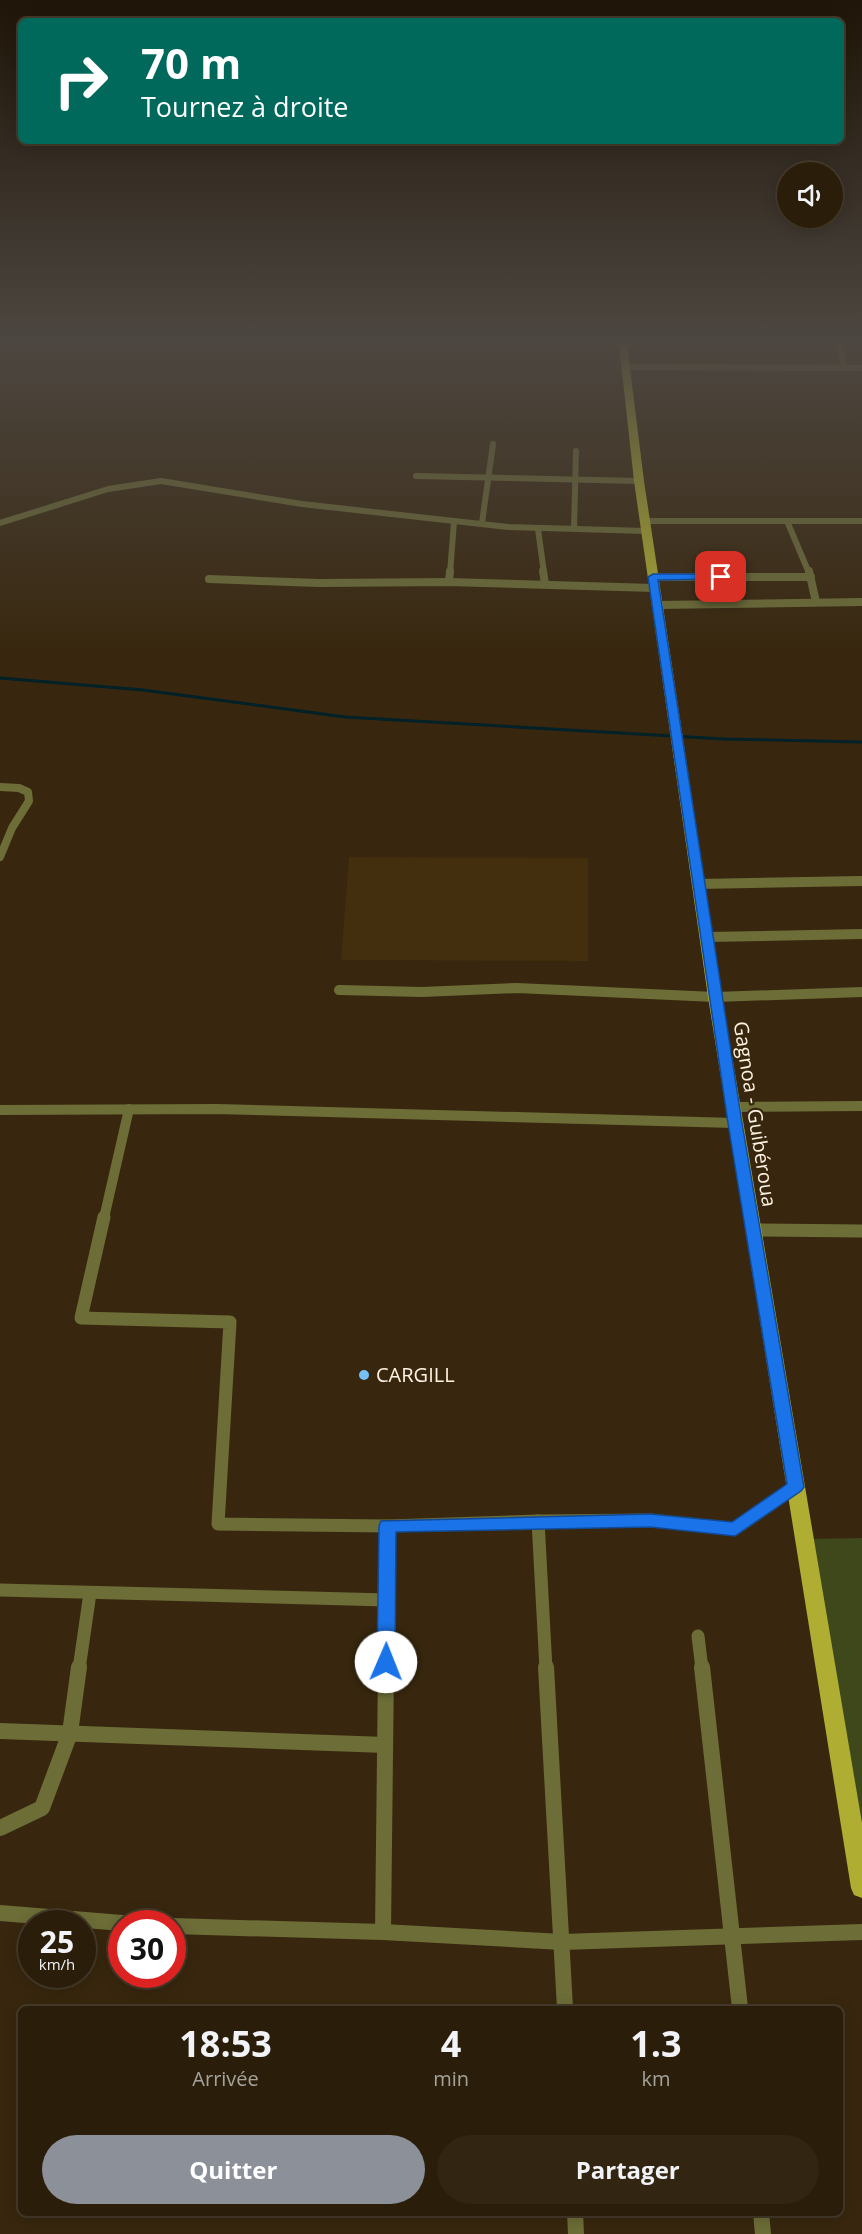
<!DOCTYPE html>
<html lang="fr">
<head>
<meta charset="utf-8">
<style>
	:root { --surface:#2a1d0a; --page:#322613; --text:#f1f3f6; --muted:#a5a29c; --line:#463b2b; --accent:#8c9099 }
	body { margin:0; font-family:"Open Sans",sans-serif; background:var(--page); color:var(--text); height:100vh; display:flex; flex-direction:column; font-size:22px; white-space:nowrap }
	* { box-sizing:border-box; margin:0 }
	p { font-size:20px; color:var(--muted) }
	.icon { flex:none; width:33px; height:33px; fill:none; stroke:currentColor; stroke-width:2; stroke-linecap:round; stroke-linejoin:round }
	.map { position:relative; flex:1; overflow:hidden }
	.drawer { position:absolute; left:18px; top:2006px; width:825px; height:210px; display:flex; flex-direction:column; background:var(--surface); border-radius:9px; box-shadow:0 3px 15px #0003,0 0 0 2px var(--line) }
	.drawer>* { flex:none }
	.banner { position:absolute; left:18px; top:18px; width:826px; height:126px; border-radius:9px; box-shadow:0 3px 15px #0003,0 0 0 2px var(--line); background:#00695c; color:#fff; overflow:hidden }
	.controls { position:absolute; left:777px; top:162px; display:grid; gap:12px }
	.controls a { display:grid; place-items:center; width:66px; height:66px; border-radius:50%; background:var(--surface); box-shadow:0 3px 15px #0003,0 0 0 2px var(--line); font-size:30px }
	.speed { position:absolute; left:18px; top:1910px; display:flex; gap:12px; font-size:30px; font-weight:700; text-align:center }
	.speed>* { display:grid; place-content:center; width:78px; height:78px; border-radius:50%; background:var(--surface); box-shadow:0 3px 15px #0003,0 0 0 2px var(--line); line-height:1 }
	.speed small { font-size:15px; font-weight:400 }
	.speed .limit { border:9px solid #d22; background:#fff; color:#111 }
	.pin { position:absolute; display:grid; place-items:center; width:51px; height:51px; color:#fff; margin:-26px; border-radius:12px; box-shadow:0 3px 9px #0006 }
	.me { position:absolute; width:66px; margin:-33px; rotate:1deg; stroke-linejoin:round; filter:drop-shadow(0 0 4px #0008) }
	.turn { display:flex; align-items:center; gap:21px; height:126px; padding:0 24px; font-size:27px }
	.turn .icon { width:78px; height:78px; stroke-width:2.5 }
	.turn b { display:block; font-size:42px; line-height:51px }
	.eta { display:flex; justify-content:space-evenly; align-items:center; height:102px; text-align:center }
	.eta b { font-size:36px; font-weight:700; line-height:42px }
	.action { display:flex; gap:12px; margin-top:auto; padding:12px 24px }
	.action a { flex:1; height:69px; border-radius:36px; background:var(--accent); color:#fff; font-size:24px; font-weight:700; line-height:69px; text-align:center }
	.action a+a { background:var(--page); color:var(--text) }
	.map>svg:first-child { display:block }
	.built { fill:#432e0d }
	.green { fill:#3f481b }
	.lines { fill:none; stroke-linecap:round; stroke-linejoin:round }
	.stream { stroke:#002127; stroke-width:3 }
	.minor-far4 { stroke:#6d6d38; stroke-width:6 }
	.minor-far3 { stroke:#6d6d38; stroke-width:8 }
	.minor-far2 { stroke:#6d6d38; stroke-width:10 }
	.minor-far1 { stroke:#6d6d38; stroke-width:13 }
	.minor { stroke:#6d6d38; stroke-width:16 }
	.primary { fill:#afae32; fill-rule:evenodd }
	.route { fill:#1a73e8; stroke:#114b97; stroke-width:1.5 }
	.poi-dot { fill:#73c1f6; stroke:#38270e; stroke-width:2 }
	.labels { text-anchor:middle; stroke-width:4.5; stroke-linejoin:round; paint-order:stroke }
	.street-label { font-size:20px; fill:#fdf2e3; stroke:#38270e }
	.poi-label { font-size:20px; fill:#fdf2e3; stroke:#38270e; text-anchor:start }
</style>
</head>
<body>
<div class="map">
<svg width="862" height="2234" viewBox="0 0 862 2234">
	<rect width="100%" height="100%" fill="#38270e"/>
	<polygon class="built" points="349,857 588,858 588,961 341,960"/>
	<polygon class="green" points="862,1538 862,1870 810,1539"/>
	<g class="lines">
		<polyline class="stream" points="0,678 143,690 345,717 724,739 862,742"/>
		<g class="minor-far4">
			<polyline points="840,344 844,368"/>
			<polyline points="625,367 862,368"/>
			<polyline points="416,476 639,481"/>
			<polyline points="645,521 862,521"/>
			<polyline points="787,521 809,573"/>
			<polyline points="0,523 108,489 161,481 302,504 508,527 646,531"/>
			<polyline points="482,523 493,444"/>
			<polyline points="538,529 544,573"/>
			<polyline points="574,529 576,451"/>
			<polyline points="450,573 454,522"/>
		</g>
		<g class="minor-far3">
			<polyline points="543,571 545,584"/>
			<polyline points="809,571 816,602"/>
			<polyline points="653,577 811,577"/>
			<polyline points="209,579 319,583 449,582 654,588"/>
			<polyline points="449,582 450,571"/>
			<polyline points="657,605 862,602"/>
			<polyline points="0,787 19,788 28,792 29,801 12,828 0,857"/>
		</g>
		<g class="minor-far2">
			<polyline points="698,884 862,881"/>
			<polyline points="706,937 862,934"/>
			<polyline points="339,990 422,992 517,988 715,997 862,992"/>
			<polyline points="732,1107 862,1106"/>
			<polyline points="0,1110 216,1109 735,1123"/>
			<polyline points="104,1218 129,1109"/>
		</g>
		<g class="minor-far1">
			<polyline points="104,1217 81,1318 230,1322 218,1524 387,1526 538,1521"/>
			<polyline points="753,1230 862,1231"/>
			<polyline points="0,1590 387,1600"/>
			<polyline points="698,1636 702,1669"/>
			<polyline points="79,1669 90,1593"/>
			<polyline points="386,1669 387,1526"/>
			<polyline points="546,1669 538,1521 650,1520 735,1529 796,1487"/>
		</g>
		<g class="minor">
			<polyline points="546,1667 565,2008"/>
			<polyline points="702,1667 740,2008"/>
			<polyline points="0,1731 385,1745"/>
			<polyline points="0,1828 42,1808 70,1733 79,1667"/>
			<polyline points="0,1913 122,1923"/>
			<polyline points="172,1926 383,1932 562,1942 862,1932"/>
			<polyline points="383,1932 386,1667"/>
			<polyline points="575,2212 576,2234"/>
			<polyline points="761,2212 763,2234"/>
		</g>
		<polygon class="primary" points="619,344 627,344 644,481 722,997 862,1823 862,1898 854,1895 851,1888 708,997 634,481"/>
	</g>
	<linearGradient id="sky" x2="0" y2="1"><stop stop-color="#1f1508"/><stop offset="0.52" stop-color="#4d4741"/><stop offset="1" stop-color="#4d4741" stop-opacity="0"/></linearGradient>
	<rect width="862" height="657" fill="url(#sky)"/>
	<polygon class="route" points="721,574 725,577 724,579 658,580 742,1123 804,1487 801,1491 735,1536 650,1527 396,1532 395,1662 392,1668 386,1670 379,1668 377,1662 379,1526 381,1521 650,1514 732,1522 787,1484 728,1123 648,577 653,574"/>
	<circle class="poi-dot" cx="364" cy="1375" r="6"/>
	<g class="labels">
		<g class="street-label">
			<text transform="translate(755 1114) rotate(81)" y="7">Gagnoa - Guibéroua</text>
		</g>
		<g class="poi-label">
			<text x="376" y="1382">CARGILL</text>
		</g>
	</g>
</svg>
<div class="controls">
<a><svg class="icon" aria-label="sound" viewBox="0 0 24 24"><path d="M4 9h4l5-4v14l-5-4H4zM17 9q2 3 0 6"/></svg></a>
</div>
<div class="speed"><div>25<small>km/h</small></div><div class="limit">30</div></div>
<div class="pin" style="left:721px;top:577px;background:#d93025"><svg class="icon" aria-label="arrive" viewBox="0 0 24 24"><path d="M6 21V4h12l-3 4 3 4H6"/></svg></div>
<svg class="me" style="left:386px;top:1662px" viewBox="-20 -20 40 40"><circle r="19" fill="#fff"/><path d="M0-13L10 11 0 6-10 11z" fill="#1a73e8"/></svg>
<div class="banner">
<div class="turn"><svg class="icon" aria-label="right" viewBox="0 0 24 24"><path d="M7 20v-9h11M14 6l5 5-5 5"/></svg><div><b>70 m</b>Tournez à droite</div></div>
</div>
<section class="drawer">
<div class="eta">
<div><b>18:53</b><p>Arrivée</p></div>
<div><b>4</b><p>min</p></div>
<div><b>1.3</b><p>km</p></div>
</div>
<div class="action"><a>Quitter</a><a>Partager</a></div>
</section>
</div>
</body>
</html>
